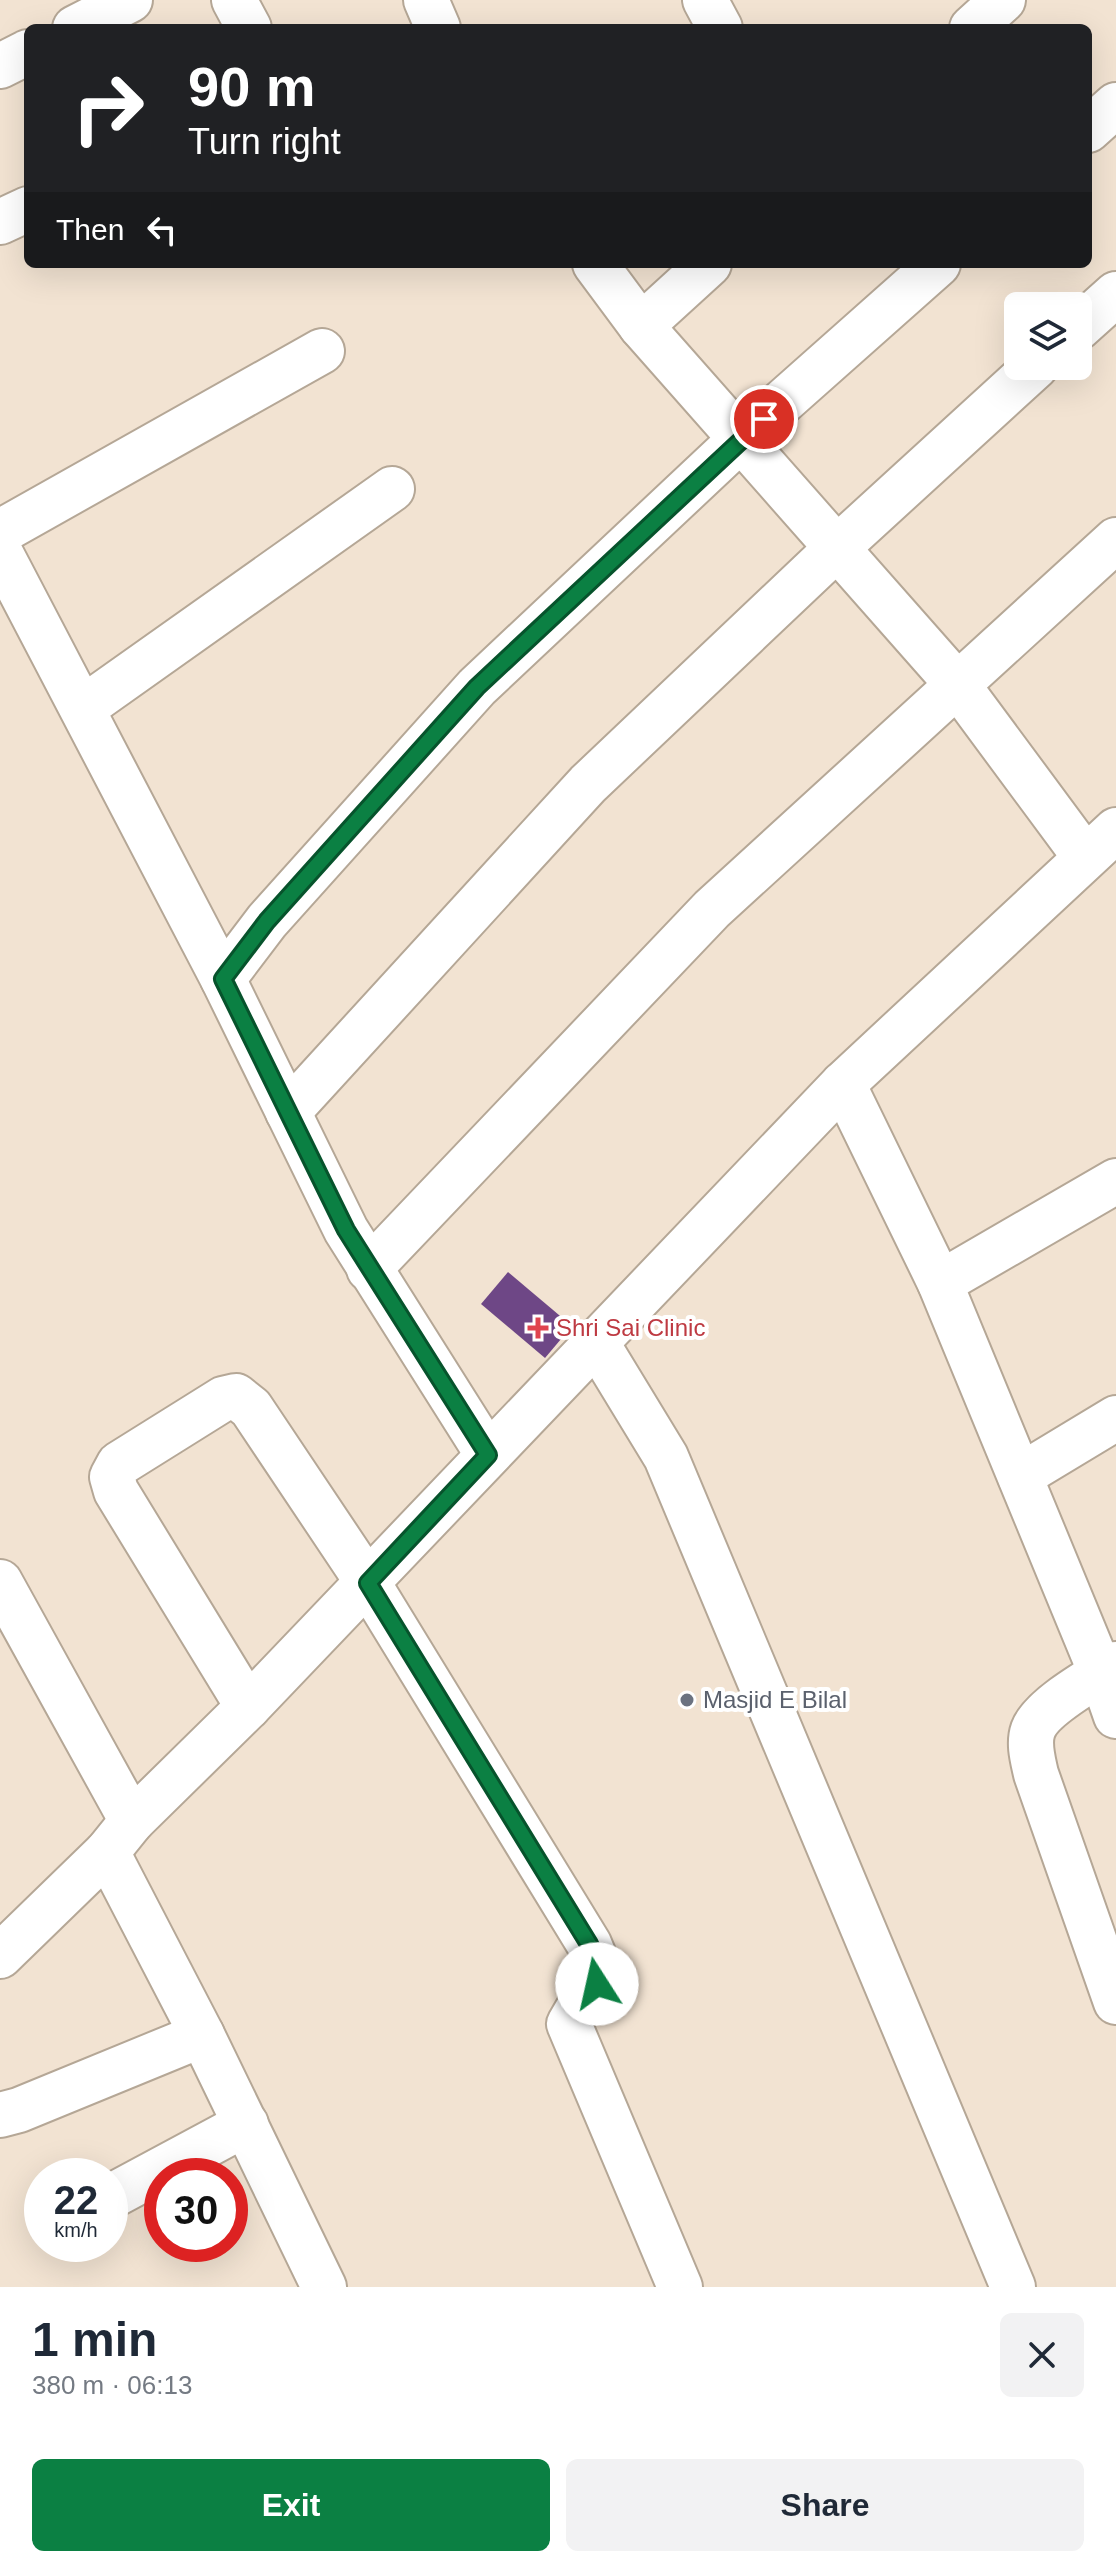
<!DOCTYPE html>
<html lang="en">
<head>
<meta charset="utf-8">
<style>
	:root { --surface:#fff; --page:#f2f2f3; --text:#1f2937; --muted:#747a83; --accent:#0b8043 }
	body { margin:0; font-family:Helvetica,sans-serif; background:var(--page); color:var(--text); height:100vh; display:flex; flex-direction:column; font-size:30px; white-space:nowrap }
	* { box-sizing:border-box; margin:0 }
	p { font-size:26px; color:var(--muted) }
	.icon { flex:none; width:44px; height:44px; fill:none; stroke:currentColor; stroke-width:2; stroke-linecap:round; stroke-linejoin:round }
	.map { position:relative; height:2287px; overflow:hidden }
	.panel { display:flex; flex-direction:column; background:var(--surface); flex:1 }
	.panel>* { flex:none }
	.banner { position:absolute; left:24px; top:24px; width:1068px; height:244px; border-radius:12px; box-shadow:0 8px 32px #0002; background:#202124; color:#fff; overflow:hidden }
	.tools { position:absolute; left:1004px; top:292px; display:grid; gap:16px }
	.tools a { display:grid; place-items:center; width:88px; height:88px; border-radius:12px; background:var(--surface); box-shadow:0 8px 32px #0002; font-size:40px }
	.speed { position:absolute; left:24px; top:2158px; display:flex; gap:16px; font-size:40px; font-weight:700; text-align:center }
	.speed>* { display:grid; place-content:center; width:104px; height:104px; border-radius:50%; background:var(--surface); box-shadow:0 8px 32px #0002; line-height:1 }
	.speed small { font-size:20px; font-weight:400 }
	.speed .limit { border:12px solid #d22; background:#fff; color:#111 }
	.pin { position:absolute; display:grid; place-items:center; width:68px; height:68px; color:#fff; margin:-34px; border:4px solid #fff; border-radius:50%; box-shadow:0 2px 8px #0007 }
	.me { position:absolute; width:88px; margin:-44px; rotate:350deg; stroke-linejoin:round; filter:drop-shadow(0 0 6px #0008) }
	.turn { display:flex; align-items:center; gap:28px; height:168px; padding:0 32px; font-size:36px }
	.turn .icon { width:104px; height:104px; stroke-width:2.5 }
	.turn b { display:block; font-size:56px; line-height:68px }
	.then { display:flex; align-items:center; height:76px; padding:0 32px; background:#0003; gap:16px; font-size:30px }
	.round { display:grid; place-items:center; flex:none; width:84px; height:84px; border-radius:12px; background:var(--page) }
	.overview { display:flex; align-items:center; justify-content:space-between; height:136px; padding:0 32px }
	h1 { font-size:48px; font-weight:700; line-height:60px }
	.action { display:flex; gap:16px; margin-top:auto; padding:16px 32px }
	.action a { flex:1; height:92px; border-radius:12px; background:var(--accent); color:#fff; font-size:32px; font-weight:700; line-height:92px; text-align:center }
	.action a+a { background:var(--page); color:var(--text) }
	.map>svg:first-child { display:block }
	.building { fill:#6e4786 }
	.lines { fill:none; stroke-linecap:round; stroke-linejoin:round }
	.minor-casing { stroke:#b5a796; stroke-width:48 }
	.minor { stroke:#fff; stroke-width:44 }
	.route-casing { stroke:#07532c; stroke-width:20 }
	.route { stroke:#0b8043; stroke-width:14 }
	.health-dot { fill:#e0444e; stroke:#fff; stroke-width:3 }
	.worship-dot { fill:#6b7280; stroke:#fff; stroke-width:3 }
	.labels { text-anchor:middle; stroke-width:8; stroke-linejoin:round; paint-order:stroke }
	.health-label { font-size:24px; fill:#be3a42; stroke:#fff; text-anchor:start }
	.worship-label { font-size:24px; fill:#5b616d; stroke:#fff; text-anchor:start }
</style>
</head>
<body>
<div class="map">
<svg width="1116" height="2287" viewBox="0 0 1116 2287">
	<rect width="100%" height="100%" fill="#f2e3d2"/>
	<polygon class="building" points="508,1272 572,1326 545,1358 481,1304"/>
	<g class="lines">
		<g class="minor-casing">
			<g id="minor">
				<polyline points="234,0 249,28"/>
				<polyline points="426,0 438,28"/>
				<polyline points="705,0 720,28"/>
				<polyline points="75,28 130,0"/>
				<polyline points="972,28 1003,0"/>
				<polyline points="0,66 28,52"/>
				<polyline points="1088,130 1116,105"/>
				<polyline points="0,222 28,209"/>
				<polyline points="595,264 641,326 957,684 1085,857"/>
				<polyline points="641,326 709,264"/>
				<polyline points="1078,328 1116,294"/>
				<polyline points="0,532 322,351"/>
				<polyline points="0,552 223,979 346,1230 488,1455"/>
				<polyline points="83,708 392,489"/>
				<polyline points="223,979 267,921 477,687 742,438 938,264"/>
				<polyline points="843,1084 940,1283 1101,1673 1116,1716"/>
				<polyline points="288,1112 588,784 838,547 1036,366"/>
				<polyline points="369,1269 712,909 1116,540"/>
				<polyline points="940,1283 1116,1181"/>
				<polyline points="596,1342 666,1457 1013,2287"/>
				<polyline points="1020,1476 1116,1418"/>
				<polyline points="0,1582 132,1821"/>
				<path d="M1116,1664C1095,1677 1041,1707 1033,1730C1028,1744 1033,1760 1036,1774L1116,2002"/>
				<polyline points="248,1707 116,1491 112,1477 119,1464 223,1399 236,1396 251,1408 368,1583 589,1944 596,1961 597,1984 583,2000 569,2024 680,2287"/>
				<polyline points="107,1852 202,2035 324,2287"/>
				<polyline points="0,1956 107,1852 132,1821 248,1707 843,1084 1116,830"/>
				<polyline points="0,2115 19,2110 202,2035"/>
				<polyline points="110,2197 246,2124"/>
			</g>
		</g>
		<use href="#minor" class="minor"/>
	</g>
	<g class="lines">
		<g class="route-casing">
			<polyline id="route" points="597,1984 596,1961 589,1944 368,1583 488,1455 346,1230 223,979 267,921 477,687 764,419"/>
		</g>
		<use href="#route" class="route"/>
	</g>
	<path class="health-dot" d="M534 1316h8v8h8v8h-8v8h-8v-8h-8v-8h8z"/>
	<circle class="worship-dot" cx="687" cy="1700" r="8"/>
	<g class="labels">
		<g class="health-label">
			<text x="556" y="1336">Shri Sai Clinic</text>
		</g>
		<g class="worship-label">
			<text x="703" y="1708">Masjid E Bilal</text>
		</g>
	</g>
</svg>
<div class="tools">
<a><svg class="icon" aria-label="layers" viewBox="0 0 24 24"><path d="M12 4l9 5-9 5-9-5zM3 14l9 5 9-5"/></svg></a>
</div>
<div class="speed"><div>22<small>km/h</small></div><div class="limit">30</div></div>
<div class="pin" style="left:764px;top:419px;background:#d93025"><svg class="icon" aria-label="arrive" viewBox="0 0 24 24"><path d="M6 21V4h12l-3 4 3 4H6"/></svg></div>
<svg class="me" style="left:597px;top:1984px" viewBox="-20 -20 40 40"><circle r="19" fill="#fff"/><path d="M0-13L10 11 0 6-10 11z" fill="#0b8043"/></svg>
<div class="banner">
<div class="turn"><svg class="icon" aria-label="right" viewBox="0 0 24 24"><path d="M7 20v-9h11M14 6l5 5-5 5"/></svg><div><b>90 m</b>Turn right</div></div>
<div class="then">Then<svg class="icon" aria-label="left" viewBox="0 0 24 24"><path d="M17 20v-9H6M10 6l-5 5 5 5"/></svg></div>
</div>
</div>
<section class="panel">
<div class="overview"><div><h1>1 min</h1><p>380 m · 06:13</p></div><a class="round"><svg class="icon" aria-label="close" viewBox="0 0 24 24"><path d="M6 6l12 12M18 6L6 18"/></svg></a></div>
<div class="action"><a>Exit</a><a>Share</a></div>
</section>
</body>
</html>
